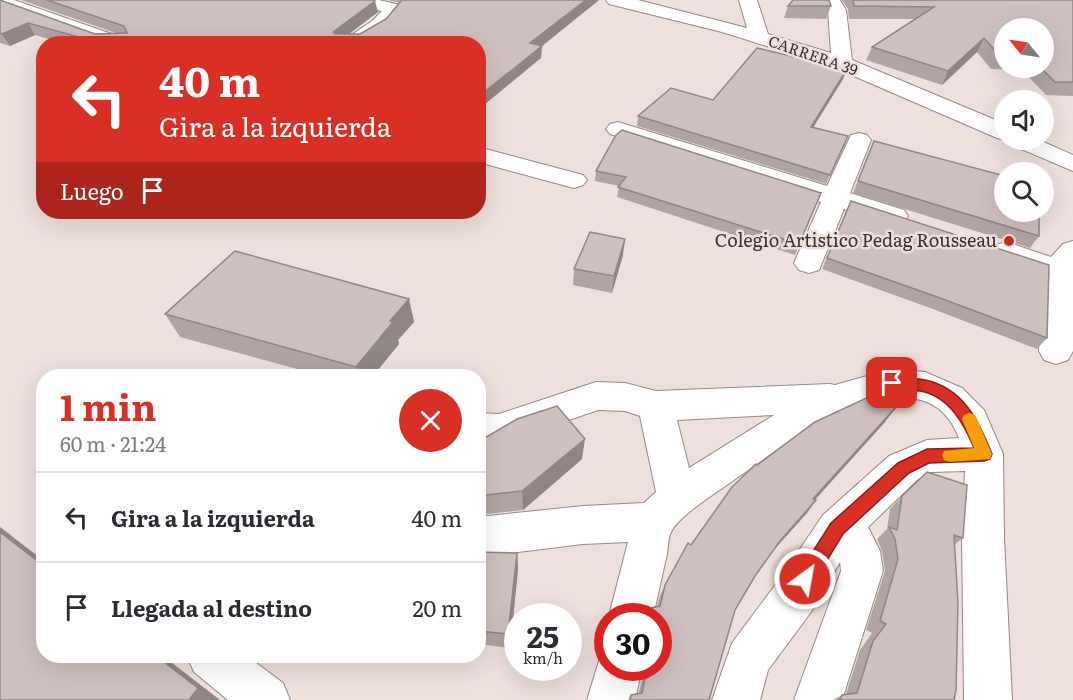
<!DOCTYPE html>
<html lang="es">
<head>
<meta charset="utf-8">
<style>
	:root { --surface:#fff; --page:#f2f2f3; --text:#2b2b33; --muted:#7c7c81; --line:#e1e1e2; --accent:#d93025 }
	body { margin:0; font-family:Literata,serif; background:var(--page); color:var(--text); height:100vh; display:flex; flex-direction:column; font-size:22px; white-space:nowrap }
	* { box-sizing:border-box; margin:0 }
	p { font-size:20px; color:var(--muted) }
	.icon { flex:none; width:33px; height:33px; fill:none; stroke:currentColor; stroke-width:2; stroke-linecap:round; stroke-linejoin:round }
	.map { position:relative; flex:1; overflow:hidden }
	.drawer { position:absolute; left:36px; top:369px; width:450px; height:294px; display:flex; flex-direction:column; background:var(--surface); border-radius:24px; box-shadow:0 6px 24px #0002 }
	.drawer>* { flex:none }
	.banner { position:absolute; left:36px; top:36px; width:450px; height:183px; border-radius:24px; box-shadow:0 6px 24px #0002; background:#d93025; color:#fff; overflow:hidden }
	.needle { width:39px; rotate:300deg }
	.tools { position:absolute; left:994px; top:18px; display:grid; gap:12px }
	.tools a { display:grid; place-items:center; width:60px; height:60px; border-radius:50%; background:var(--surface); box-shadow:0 6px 24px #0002; font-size:30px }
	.speed { position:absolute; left:504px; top:603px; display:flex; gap:12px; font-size:30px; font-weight:700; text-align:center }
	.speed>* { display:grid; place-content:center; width:78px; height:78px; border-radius:50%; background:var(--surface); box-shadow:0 6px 24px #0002; line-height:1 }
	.speed small { font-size:15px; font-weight:400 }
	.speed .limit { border:9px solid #d22; background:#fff; color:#111 }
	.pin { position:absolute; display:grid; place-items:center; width:51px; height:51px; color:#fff; margin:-26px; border-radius:12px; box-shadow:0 3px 9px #0006 }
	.me { position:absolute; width:66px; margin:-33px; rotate:32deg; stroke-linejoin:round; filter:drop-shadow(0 0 4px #0008) }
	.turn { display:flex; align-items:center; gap:21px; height:126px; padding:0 24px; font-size:27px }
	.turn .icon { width:78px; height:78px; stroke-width:2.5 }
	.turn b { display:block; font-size:42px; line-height:51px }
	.then { display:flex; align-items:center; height:57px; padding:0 24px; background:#0003; gap:12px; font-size:22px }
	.round { display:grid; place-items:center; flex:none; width:63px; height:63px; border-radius:32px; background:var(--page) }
	.summary { display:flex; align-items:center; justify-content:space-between; height:102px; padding:0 24px }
	h1 { font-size:36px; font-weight:700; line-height:45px; color:var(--accent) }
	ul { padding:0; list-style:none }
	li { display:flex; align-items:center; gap:18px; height:90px; padding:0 24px; border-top:2px solid var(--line) }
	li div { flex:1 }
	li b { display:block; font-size:22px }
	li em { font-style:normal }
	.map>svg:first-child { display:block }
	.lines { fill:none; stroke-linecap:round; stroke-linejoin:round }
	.minor-casing { stroke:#958885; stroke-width:2 }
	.minor { fill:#fff; fill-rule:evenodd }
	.wall { fill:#b1a5a3; fill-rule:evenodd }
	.shaded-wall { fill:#908685 }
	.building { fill:#cec0be; stroke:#908685; stroke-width:1.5 }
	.route { fill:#d93025; stroke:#8d1f18; stroke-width:1.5 }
	.slow { fill:#f59e0b }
	.poi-dot { fill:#bd2f27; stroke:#efe0dd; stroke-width:2 }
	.labels { text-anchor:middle; stroke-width:5; stroke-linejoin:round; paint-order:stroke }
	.far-street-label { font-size:15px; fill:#383231; stroke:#efe0dd }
	.poi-label { font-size:18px; fill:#383231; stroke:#efe0dd; text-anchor:end }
</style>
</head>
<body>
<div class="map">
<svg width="1073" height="700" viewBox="0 0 1073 700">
	<rect width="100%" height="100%" fill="#efe0dd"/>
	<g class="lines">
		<g class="minor-casing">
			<g id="minor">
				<polygon points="0,0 14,0 129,40 131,44 102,44 0,7"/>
				<polygon points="349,0 379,0 400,5 403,9 386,29 362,44 338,44 372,21 382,11 352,4"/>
				<polygon points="606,0 638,0 747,28 739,0 757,0 768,34 831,53 828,10 822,0 840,0 846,10 852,60 1005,124 1005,140 1007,140 997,138 833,67 722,32 609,4"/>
				<polygon points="618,122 827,186 851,135 859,133 867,135 871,140 850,193 904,210 908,216 904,222 894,225 844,209 819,270 809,273 799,270 794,263 821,202 610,134 606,129 610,124"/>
				<polygon points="1008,140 1039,140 1073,155 1073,171 1012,145"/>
				<polygon points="478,147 583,175 587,180 583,185 574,188 478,162"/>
				<polygon points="1073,241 1073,351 1068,360 1056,364 1044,360 1039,351 1042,275 996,259 992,252 996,245 1006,242 1051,257 1063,244"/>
				<path d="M892,369L925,372L962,388L984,410L1003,454L1004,537L1012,700H964L962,537L965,471L931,472L917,480L868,527L880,551L883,571L842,700H794L841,571L840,562L811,612L768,670L760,700H712L732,643L779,580L823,515L889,456L927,440L959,438C923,342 787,443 738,477C721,490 680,514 671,532C668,538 668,547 667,554C662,575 658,596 653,616H609L628,542L583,544L478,557V517L583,506L644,503L656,492L640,416L625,411L598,410L499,444L478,443V413L499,414L596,382L625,383L656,391L830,384L835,385ZM774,415L689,468L677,420Z"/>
				<polygon points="608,649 608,668 642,668 635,700 587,700 602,651"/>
				<polygon points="187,656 247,656 283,683 290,700 228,700 194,672"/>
			</g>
		</g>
		<use href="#minor" class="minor"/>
	</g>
	<g class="wall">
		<polygon points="0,0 95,34 116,33 21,0 372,0 378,12 348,34 360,34 386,19 400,3 388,0 599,0 542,46 541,58 478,44 66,44 35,35 10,46 0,43"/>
		<path d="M842,0H1073V96L1046,95L1022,70L991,69L977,52L942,85L866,60L872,47L914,19H849L848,9ZM1005,28L1044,68H1005Z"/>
		<polygon points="788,6 831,6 826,19 784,18"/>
		<polygon points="847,69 843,79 813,127 848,136 826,184 637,126 638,116"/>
		<polygon points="874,141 1039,236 1030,248 853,193"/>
		<polygon points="596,171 821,193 795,255 617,197 619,186 595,181"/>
		<polygon points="851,201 1047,338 1037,349 933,309 822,269"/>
		<polygon points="623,255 612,293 573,285 574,269"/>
		<polygon points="409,299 414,322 398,340 399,344 373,376 323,376 180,337 165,314"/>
		<polygon points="896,407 885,422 815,499 816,500 807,513 771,553 754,577 735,610 709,700 628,700 631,695 639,693 644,668 642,668 658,668 657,607 660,596 665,585 691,545 757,465"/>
		<polygon points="478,439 582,459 523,510 478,515"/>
		<polygon points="902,496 963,538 954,545 954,700 833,700 842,695 846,694 860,650 872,633 866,630 885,571 882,551 877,539 887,529 890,509"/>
		<polygon points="478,552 517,553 518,570 510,648 478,644"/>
	</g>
	<g class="shaded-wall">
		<polygon points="586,0 599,0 542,46 541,58 478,110 478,97 530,43"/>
		<polygon points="375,1 378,12 336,44 333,32"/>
		<polygon points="28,23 35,35 10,46 2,34"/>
		<polygon points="984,38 977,52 942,85 948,71"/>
		<polygon points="847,69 843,79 808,136 811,127"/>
		<polygon points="625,239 623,255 612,293 614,276"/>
		<polygon points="409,299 414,322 398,340 399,344 373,376 360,376 356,367 390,321"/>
		<polygon points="896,407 885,422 804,512 813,499"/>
		<polygon points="585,439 582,459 523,510 522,491"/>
		<polygon points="816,500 807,513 771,553 780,541"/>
		<polygon points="0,527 44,561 44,566 0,532"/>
		<polygon points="517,553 518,570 510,648 508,634"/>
		<polygon points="156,656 163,656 220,700 189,700"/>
	</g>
	<g class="building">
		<polygon points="0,0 95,34 127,33 124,26 47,0 372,0 375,1 333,32 335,34 360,34 386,19 402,0 586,0 530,43 542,46 478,97 478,44 104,44 28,23 2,34 0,33"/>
		<polygon points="793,0 829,0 831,6 788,6"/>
		<polygon points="853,0 1073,0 1073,82 1055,82 1041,68 1044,68 1044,28 1005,28 1005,56 999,55 984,38 948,71 872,47 934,7 854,6"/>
		<polygon points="757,48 847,69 811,127 848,136 830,175 638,116 671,88 713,100"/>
		<polygon points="622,130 821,193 799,244 618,187 626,177 596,171 616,135"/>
		<polygon points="874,141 1005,176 1005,212 1039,212 1039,236 858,181"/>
		<polygon points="851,201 1049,265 1047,338 940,298 827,258"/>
		<polygon points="590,232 625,239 614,276 574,269"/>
		<polygon points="235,251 409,299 390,321 393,322 356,367 165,314"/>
		<polygon points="877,393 896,407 813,499 816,500 780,541 755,576 735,610 709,700 630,700 631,695 642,693 647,668 658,668 658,616 647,616 650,608 660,606 665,585 688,543 691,545 732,487 756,464 757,465 815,422"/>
		<polygon points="557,406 585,439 522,491 478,496 478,439 483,439 517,419"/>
		<polygon points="927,472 967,485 963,538 954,535 958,603 956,690 954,700 840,700 842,695 857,693 873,641 886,624 880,621 898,559 895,539 889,527 897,530 902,496"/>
		<polygon points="0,532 44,566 44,656 156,656 198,688 189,700 0,700"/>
		<polygon points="478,552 517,553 508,634 478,631"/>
	</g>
	<path class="route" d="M892,377C903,378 914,378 925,380C964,388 979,422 992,454L990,459L984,461L929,463L909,473L843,534L812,585L805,588L799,585L796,579L799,573L831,523L898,463L927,449L974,448C964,424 949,396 920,391C909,389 897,391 887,387L885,383L887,379Z"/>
	<polygon class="slow" points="969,413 975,415 977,419 992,454 990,459 950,462 944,460 942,455 944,451 974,448 962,419 964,415"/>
	<circle class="poi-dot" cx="1009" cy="241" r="6"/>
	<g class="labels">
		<g class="far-street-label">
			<text transform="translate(813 56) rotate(19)" y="5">CARRERA 39</text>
		</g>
		<g class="poi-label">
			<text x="997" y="247">Colegio Artistico Pedag Rousseau</text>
		</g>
	</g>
</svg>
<div class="tools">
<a><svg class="needle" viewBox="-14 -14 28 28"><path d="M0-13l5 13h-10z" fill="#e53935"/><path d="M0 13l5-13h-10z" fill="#7c7c81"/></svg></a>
<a><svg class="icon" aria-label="sound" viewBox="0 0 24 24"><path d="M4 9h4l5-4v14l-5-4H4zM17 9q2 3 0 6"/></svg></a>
<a><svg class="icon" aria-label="search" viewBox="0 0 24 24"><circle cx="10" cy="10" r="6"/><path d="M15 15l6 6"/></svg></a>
</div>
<div class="speed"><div>25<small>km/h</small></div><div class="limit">30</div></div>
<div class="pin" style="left:892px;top:383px;background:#d93025"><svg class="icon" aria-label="arrive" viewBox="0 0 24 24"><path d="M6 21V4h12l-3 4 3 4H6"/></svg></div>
<svg class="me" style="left:805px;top:579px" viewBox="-20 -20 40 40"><circle r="17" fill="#d93025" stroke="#fff" stroke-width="3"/><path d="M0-11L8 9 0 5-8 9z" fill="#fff"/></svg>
<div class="banner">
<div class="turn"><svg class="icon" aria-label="left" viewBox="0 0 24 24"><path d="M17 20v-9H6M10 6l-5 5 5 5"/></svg><div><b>40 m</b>Gira a la izquierda</div></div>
<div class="then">Luego<svg class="icon" aria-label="arrive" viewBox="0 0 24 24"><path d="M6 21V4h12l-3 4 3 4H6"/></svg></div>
</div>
<section class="drawer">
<div class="summary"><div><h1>1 min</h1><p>60 m · 21:24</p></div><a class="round" style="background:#d93025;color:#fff"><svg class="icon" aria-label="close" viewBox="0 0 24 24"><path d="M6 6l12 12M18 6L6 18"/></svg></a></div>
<ul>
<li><svg class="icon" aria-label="left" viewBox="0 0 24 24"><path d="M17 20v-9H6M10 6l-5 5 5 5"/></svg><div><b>Gira a la izquierda</b></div><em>40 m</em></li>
<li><svg class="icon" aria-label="arrive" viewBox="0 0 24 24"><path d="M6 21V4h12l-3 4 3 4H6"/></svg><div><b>Llegada al destino</b></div><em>20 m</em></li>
</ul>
</section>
</div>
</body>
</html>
